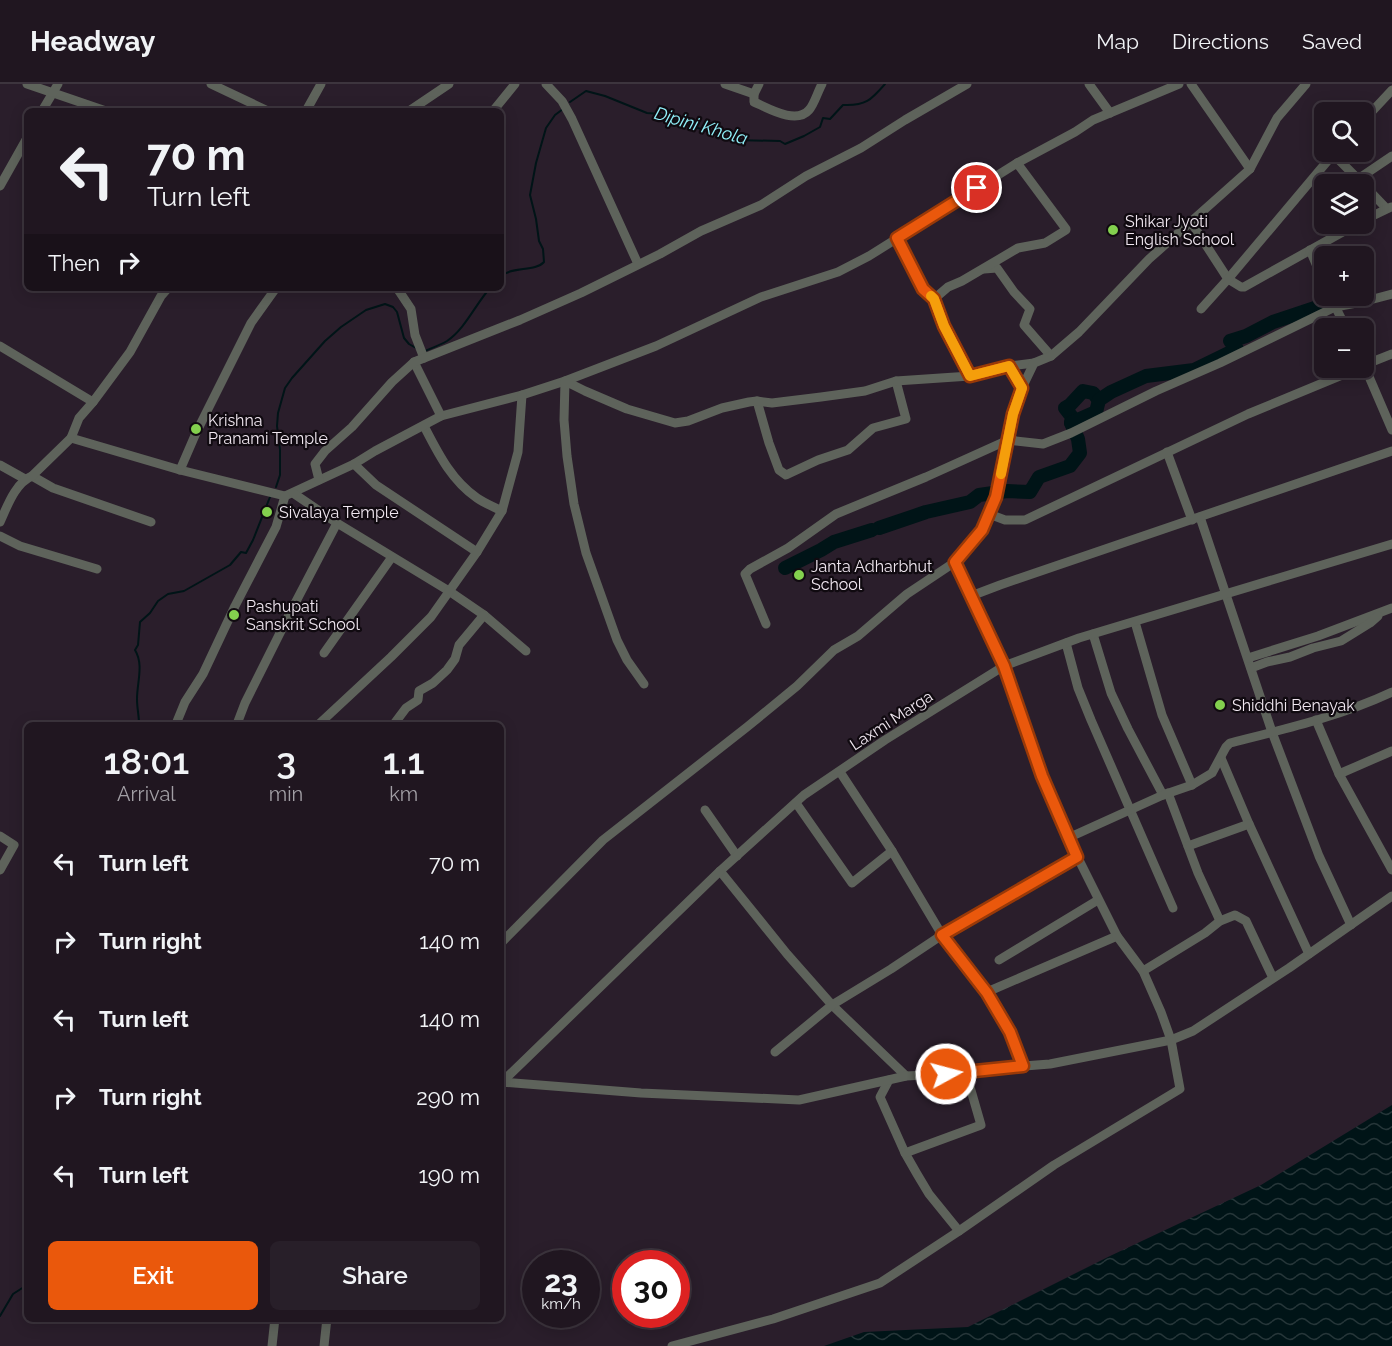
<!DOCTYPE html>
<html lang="en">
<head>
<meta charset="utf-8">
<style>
	:root { --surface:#201620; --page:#281f29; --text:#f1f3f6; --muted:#a29fa5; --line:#3d353e; --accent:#ea580c }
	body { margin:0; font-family:Raleway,sans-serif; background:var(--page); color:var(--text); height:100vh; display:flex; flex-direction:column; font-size:22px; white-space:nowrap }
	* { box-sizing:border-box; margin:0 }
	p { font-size:20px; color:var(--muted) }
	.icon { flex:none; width:33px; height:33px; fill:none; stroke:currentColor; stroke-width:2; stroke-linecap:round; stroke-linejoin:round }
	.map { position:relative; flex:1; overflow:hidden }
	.drawer { position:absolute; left:24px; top:638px; width:480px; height:600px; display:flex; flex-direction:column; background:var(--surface); border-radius:9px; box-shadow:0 3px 15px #0003,0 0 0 2px var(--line) }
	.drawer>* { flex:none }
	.top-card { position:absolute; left:24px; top:24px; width:480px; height:183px; border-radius:9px; box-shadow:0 3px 15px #0003,0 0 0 2px var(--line); background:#201620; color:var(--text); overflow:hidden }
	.tools { position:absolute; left:1314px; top:18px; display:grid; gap:12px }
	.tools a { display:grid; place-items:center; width:60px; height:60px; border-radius:9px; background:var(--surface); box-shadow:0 3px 15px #0003,0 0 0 2px var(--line); font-size:30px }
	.speed { position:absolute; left:522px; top:1166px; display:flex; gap:12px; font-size:30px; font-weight:700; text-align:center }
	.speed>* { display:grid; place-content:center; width:78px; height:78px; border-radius:50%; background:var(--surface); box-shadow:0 3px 15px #0003,0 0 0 2px var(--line); line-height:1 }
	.speed small { font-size:15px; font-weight:400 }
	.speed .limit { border:9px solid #d22; background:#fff; color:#111 }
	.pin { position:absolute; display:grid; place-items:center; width:51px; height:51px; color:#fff; margin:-26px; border:3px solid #fff; border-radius:50%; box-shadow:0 2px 6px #0007 }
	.me { position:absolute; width:66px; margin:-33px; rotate:83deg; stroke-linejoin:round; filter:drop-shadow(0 0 4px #0008) }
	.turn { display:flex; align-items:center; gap:21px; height:126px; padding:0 24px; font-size:27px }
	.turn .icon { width:78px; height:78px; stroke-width:2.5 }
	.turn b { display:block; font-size:42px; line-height:51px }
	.then { display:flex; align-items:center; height:57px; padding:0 24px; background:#0003; gap:12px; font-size:22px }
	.eta { display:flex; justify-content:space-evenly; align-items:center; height:102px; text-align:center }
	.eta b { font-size:36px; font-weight:600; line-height:42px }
	.primary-button { display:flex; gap:12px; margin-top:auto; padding:12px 24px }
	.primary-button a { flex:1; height:69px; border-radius:9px; background:var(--accent); color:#fff; font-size:24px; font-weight:600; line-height:69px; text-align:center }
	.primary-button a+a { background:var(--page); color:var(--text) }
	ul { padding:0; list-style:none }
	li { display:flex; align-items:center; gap:18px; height:78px; padding:0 24px }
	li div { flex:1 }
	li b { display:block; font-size:22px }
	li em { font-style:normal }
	header { display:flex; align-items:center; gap:36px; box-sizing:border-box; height:84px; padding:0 30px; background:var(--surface); border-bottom:2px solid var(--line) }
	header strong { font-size:28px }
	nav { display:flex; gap:33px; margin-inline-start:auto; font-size:21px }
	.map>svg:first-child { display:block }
	.water { fill:url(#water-waves) }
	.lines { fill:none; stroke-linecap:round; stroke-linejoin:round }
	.stream { stroke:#001417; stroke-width:2 }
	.river { stroke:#001417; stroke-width:14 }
	.minor { stroke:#5e635b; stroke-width:9 }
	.route-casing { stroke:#983908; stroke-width:15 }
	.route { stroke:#ea580c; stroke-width:10 }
	.slow { stroke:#f59e0b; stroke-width:10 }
	.poi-dot { fill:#83d04e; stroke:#100a10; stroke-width:2 }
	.labels { text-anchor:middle; stroke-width:4.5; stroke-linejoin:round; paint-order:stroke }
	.poi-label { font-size:16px; fill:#f0e7f0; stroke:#100a10; text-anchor:start }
	.street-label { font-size:16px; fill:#f0e7f0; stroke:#100a10 }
	.water-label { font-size:18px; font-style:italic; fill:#91f2fb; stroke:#100a10 }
</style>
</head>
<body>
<header>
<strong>Headway</strong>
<nav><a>Map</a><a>Directions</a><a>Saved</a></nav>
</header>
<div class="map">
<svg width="1392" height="1262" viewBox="0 0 1392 1262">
	<defs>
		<pattern id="water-waves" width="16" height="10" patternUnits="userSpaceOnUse" patternTransform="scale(1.5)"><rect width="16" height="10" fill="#001417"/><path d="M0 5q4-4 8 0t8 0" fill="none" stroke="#263639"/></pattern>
	</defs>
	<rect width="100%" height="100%" fill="#2a1e2b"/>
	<polygon class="water" points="1392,1021 1392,1262 824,1262 864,1248 968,1243 1110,1172 1261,1101"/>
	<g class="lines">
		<g class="stream">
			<path d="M570,18L586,7L605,12L647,29L660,30L674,36L734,56L780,57L785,60L804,52L820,43L823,34L830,35L843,21C866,22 871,16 885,0"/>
			<path d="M501,192C513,182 535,188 544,178L543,165L539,157L536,135L530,111L536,79L546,44L555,31L563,25"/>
			<path d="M425,267C432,264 440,261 447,257C465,245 475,221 490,204"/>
			<polyline points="276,403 280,391 280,366 277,342 278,329 285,304 292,294 325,257 341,243 366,226 385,220 393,223 397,228 404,254 409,260 416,264"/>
			<path d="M139,640C139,632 137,624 137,615C137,598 144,581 135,566L138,561L140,538L150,529L158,517L168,510L184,507L230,481L241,468L246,469L253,456L270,413"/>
			<polyline points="0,1232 13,1210 27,1201"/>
		</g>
		<g class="river">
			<polyline points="1071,339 1072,333 1065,324 1070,321 1083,307 1093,309 1099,316"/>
			<polyline points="879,444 926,428 970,418 979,411 1007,407 1030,408 1039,393 1070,382 1080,369 1078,355 1071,339 1096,328 1099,316 1111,308 1146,292 1194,286 1237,265 1230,257 1246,252 1273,238 1321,222"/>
			<polyline points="785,484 821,466 834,458 872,446"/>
		</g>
		<g class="minor">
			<polyline points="27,0 106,27"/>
			<polyline points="211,0 268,27"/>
			<polyline points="546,0 562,17 572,35 638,180"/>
			<polyline points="725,0 754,10 759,0"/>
			<polyline points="1089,0 1110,29"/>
			<polyline points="1191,0 1250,85"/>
			<path d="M754,10V18C768,24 796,41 809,26C814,21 818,7 822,0"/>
			<polyline points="42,27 58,0"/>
			<polyline points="306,27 321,0"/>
			<polyline points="409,27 449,0"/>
			<polyline points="493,27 515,0"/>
			<polyline points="1364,36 1392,6"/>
			<polyline points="1333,70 1363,100"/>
			<polyline points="1358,95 1392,72"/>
			<polyline points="1364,101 1386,124"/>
			<polyline points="0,102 27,54"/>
			<polyline points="1364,136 1391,123"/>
			<polyline points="1191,138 1228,195 1241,203 1244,203 1357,140"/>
			<polyline points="897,154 923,205 934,215 944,242 970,292"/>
			<polyline points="1310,166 1324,199"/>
			<polyline points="984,185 997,184 1014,208 1030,225 1024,241 1051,272"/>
			<polyline points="397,204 411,225 415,251 424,274"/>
			<polyline points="1330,212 1346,244"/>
			<polyline points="934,215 948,203 962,197 1018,164 1045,159 1066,146 1066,145 1017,79"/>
			<polyline points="1201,225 1228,195 1335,68"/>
			<polyline points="0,262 93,318"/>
			<polyline points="1392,270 1364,281 1392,346"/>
			<polyline points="414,278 441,332"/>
			<polyline points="1009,282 1022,304"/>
			<polyline points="757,317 769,359 779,386 786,391 818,376 848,366 873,344 906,335 896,297"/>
			<path d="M424,342C438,369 451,396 477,414C484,419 494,423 502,427"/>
			<polyline points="71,354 180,386 285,412 354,380 375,367 441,332 522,311 565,297 656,262 761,213 838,188 869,172 1017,79 1075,48 1093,36 1179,0"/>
			<polyline points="1167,368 1192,436"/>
			<polyline points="354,380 376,401 477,468"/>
			<polyline points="0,381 25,395"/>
			<polyline points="180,386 196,349 251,239 276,204"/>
			<polyline points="32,392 53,404 151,438"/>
			<polyline points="319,396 315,380 325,367 352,343 392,298 414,278 520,236 581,209 660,170 701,147 761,121 806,92 861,64 905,36 967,0"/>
			<polyline points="293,409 337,439 449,507 484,531 526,567"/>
			<polyline points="989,430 1005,436 1025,436 1248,330 1359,284"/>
			<polyline points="1200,433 1272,648 1319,772 1351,841"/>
			<path d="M0,438C7,423 15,399 32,392L71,354L79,334L93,318L130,268L161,212L168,204"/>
			<polyline points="0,452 20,462 97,485"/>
			<polyline points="971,512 1000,501 1392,367"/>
			<polyline points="1135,538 1162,631 1192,701"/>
			<polyline points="766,540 745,490 750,485 788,464 836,430 926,393 1008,356 1043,360 1071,349 1156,307 1220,279 1335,223 1362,218 1392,210"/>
			<polyline points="1093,550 1111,609 1128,645 1163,711"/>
			<polyline points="1066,559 1078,604 1091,636 1173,824"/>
			<polyline points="324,569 392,473"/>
			<polyline points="1248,574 1318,552 1392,524"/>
			<polyline points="1251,584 1267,578 1290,573 1313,564 1341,557 1370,539 1378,532"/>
			<polyline points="644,600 627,576 617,556 586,469 574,420 567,372 564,336 565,297 585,307 627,325 675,339 688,337 722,324 749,318 757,317 772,319 821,313 865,307 896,297 970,292 1009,282 1034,279"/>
			<polyline points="1316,636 1339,690 1392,786"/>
			<polyline points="176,640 185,618 203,590 235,522 276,443 285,412"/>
			<polyline points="237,640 245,619 291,527 337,439"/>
			<polyline points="319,640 391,573 431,533 477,468 502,427 518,368 522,311"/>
			<polyline points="394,640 406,624 418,616 419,607 433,599 447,586 455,575 459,561 484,531"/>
			<polyline points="1221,674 1249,740 1309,870"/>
			<polyline points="1339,690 1392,667"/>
			<polyline points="1168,709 1198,789 1220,837"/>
			<polyline points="796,719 852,799 892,767 840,688"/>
			<polyline points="705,726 737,772"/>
			<polyline points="0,752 14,761 0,786"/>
			<path d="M1068,754L1163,711L1192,701L1212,689L1226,663L1230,659C1285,645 1341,632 1392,608"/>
			<polyline points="1188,762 1249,740"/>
			<polyline points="892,767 942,851 987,908 1010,948 1023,982"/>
			<polyline points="720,787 787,870 832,921 906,992"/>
			<polyline points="501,859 603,756 747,643 797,602 834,566 858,552 907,510 955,478 982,446 996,413 1013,330 1022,304 1034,279 1051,272 1079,248 1149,175 1250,85 1277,34 1306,0"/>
			<polyline points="999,876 1098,816"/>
			<polyline points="1143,887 1205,849 1220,837 1235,831 1246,837 1273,894"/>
			<polyline points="987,908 1117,852"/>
			<polyline points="775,968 832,921 891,885 942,851 1077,773"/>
			<polyline points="889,996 880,1013 905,1069 917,1090 929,1110 959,1147"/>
			<polyline points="501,998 641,1009 799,1016 906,992 966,989 972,986 1050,980 1171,956 1193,947 1289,884 1392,812"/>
			<polyline points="501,999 720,787 804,711 885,656 1004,582 1079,554 1392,460"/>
			<polyline points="905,1069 981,1041 966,989"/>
			<polyline points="272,1262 275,1234"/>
			<polyline points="324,1262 327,1234"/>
			<polyline points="672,1262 773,1235 880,1199 959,1147 1054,1081 1180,1005 1171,956 1161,928 1143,887 1117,852 1068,754 1042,692 1004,582 955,478"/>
		</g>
	</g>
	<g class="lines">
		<g class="route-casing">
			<polyline id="route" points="946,990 1023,982 1010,948 987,909 942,851 1077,773 1042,692 1004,582 955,478 982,446 996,413 1013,330 1022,304 1009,282 970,292 944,242 934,215 923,205 897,154 977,104"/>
		</g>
		<use href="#route" class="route"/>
		<polyline class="slow" points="931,212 934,215 944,242 970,292 1009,282 1022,304 1013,330 1001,390"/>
	</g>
	<g class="poi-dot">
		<circle cx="1113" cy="146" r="6"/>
		<circle cx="196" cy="345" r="6"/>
		<circle cx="267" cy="428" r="6"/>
		<circle cx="799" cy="491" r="6"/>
		<circle cx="234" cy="531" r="6"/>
		<circle cx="1220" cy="621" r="6"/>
	</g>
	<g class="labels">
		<g class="poi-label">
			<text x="1125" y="143">Shikar Jyoti<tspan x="1125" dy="18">English School</tspan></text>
			<text x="208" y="342">Krishna<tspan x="208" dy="18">Pranami Temple</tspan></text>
			<text x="279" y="434">Sivalaya Temple</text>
			<text x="811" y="488">Janta Adharbhut<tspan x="811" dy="18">School</tspan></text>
			<text x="246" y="528">Pashupati<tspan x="246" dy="18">Sanskrit School</tspan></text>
			<text x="1232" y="627">Shiddhi Benayak</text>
		</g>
		<g class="street-label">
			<text transform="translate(891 636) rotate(-33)" y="6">Laxmi Marga</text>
		</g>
		<g class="water-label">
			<text transform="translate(701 42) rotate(16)" y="6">Dipini Khola</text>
		</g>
	</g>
</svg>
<div class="tools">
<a><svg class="icon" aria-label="search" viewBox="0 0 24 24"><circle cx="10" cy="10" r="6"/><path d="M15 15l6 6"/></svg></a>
<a><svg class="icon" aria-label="layers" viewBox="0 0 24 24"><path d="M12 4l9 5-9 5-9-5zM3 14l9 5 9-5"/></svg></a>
<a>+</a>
<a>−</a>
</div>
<div class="speed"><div>23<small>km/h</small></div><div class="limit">30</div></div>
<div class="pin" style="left:977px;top:104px;background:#d93025"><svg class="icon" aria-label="arrive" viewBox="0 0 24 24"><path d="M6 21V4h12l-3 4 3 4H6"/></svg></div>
<svg class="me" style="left:946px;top:990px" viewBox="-20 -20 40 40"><circle r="17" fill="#ea580c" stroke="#fff" stroke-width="3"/><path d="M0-11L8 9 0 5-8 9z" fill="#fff"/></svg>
<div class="top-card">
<div class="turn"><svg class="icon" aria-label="left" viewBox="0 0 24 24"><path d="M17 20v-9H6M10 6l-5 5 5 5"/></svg><div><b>70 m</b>Turn left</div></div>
<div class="then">Then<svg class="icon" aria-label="right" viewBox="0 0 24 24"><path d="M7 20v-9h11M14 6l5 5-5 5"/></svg></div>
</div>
<section class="drawer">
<div class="eta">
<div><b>18:01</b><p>Arrival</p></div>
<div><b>3</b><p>min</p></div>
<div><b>1.1</b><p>km</p></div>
</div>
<ul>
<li><svg class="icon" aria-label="left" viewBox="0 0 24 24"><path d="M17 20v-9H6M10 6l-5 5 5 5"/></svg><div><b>Turn left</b></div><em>70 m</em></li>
<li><svg class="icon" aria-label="right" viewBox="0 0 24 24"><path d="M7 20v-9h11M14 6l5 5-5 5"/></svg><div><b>Turn right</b></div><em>140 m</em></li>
<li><svg class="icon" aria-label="left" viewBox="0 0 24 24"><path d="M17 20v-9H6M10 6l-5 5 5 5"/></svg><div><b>Turn left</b></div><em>140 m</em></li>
<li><svg class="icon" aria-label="right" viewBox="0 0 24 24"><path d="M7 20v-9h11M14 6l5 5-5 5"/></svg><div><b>Turn right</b></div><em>290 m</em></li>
<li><svg class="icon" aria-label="left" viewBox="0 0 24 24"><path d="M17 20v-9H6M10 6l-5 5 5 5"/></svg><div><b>Turn left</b></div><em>190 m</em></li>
</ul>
<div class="primary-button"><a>Exit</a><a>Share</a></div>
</section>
</div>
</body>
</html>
